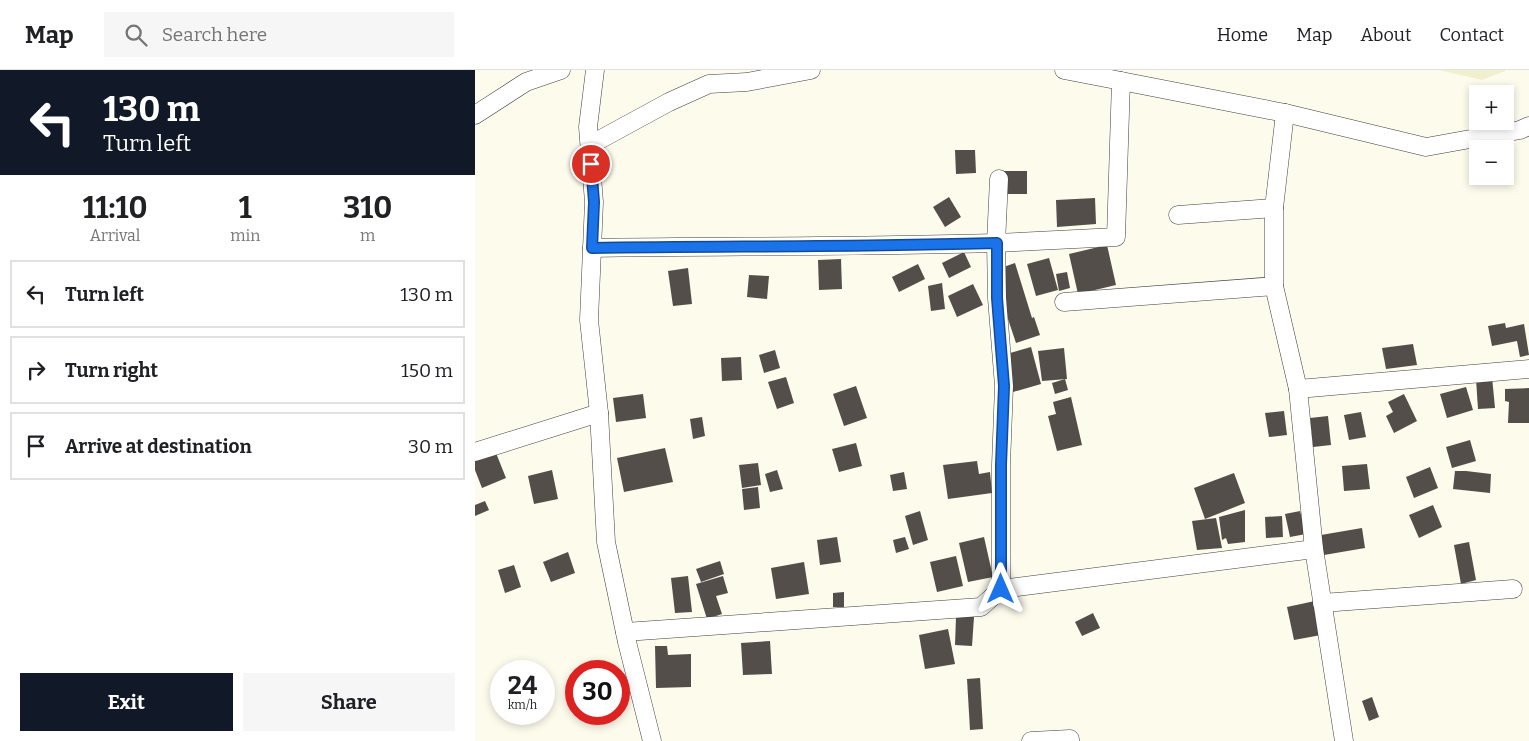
<!DOCTYPE html>
<html lang="en">
<head>
<meta charset="utf-8">
<style>
	:root { --surface:#fff; --page:#f6f6f6; --text:#202124; --muted:#757577; --line:#e0e0e0; --accent:#111827 }
	body { margin:0; font-family:Bitter,serif; background:var(--page); color:var(--text); height:100vh; display:flex; flex-direction:column; font-size:19px; white-space:nowrap }
	* { box-sizing:border-box; margin:0 }
	p { font-size:16px; color:var(--muted) }
	.icon { flex:none; width:28px; height:28px; fill:none; stroke:currentColor; stroke-width:2; stroke-linecap:round; stroke-linejoin:round }
	.map { position:relative; flex:1; overflow:hidden }
	.panel { display:flex; flex-direction:column; background:var(--surface); width:475px }
	.panel>* { flex:none }
	.banner { background:#111827; color:#fff; overflow:hidden }
	.buttons { position:absolute; left:994px; top:15px; display:grid; gap:10px }
	.buttons a { display:grid; place-items:center; width:45px; height:45px; border-radius:0px; background:var(--surface); box-shadow:0 2px 8px #0003; font-size:25px }
	.speed { position:absolute; left:15px; top:590px; display:flex; gap:10px; font-size:25px; font-weight:700; text-align:center }
	.speed>* { display:grid; place-content:center; width:65px; height:65px; border-radius:50%; background:var(--surface); box-shadow:0 2px 8px #0003; line-height:1 }
	.speed small { font-size:12px; font-weight:400 }
	.speed .limit { border:8px solid #d22; background:#fff; color:#111 }
	.pin { position:absolute; display:grid; place-items:center; width:42px; height:42px; color:#fff; margin:-21px; border:2px solid #fff; border-radius:50%; box-shadow:0 1px 5px #0007 }
	.me { position:absolute; width:55px; margin:-28px; rotate:0deg; stroke-linejoin:round; filter:drop-shadow(0 0 4px #0008) }
	.turn { display:flex; align-items:center; gap:18px; height:105px; padding:0 20px; font-size:22px }
	.turn .icon { width:65px; height:65px; stroke-width:2.5 }
	.turn b { display:block; font-size:35px; line-height:42px }
	.eta { display:flex; justify-content:space-evenly; align-items:center; height:85px; text-align:center }
	.eta b { font-size:30px; font-weight:700; line-height:35px }
	.primary-button { display:flex; gap:10px; margin-top:auto; padding:10px 20px }
	.primary-button a { flex:1; height:58px; border-radius:0px; background:var(--accent); color:#fff; font-size:20px; font-weight:700; line-height:58px; text-align:center }
	.primary-button a+a { background:var(--page); color:var(--text) }
	ul { padding:0; list-style:none }
	li { display:flex; align-items:center; gap:15px; height:68px; margin:0 10px 8px; padding:0 10px; border:2px solid var(--line); border-radius:0px }
	li div { flex:1 }
	li b { display:block; font-size:19px }
	li em { font-style:normal }
	header { display:flex; align-items:center; gap:30px; box-sizing:border-box; height:70px; padding:0 25px; background:var(--surface); border-bottom:1px solid var(--line) }
	header strong { font-size:24px }
	nav { display:flex; gap:28px; margin-inline-start:auto; font-size:18px }
	.search { width:350px; height:45px; background:var(--page); display:flex; align-items:center; gap:12px; box-sizing:border-box; padding:0 18px; border-radius:0px; color:var(--muted); font-size:19px }
	main { display:flex; flex:1; min-height:0 }
	.map>svg:first-child { display:block }
	.farmland { fill:#f0f0cf }
	.building { fill:#534e49 }
	.lines { fill:none; stroke-linecap:round; stroke-linejoin:round }
	.minor-casing { stroke:#3f3f3f; stroke-width:19 }
	.minor { stroke:#fff; stroke-width:18 }
	.route-casing { stroke:#114b97; stroke-width:12 }
	.route { stroke:#1a73e8; stroke-width:9 }
</style>
</head>
<body>
<header>
<strong>Map</strong>
<div class="search"><svg class="icon" aria-label="search" viewBox="0 0 24 24"><circle cx="10" cy="10" r="6"/><path d="M15 15l6 6"/></svg>Search here</div>
<nav><a>Home</a><a>Map</a><a>About</a><a>Contact</a></nav>
</header>
<main>
<section class="panel">
<div class="banner">
<div class="turn"><svg class="icon" aria-label="left" viewBox="0 0 24 24"><path d="M17 20v-9H6M10 6l-5 5 5 5"/></svg><div><b>130 m</b>Turn left</div></div>
</div>
<div class="eta">
<div><b>11:10</b><p>Arrival</p></div>
<div><b>1</b><p>min</p></div>
<div><b>310</b><p>m</p></div>
</div>
<ul>
<li><svg class="icon" aria-label="left" viewBox="0 0 24 24"><path d="M17 20v-9H6M10 6l-5 5 5 5"/></svg><div><b>Turn left</b></div><em>130 m</em></li>
<li><svg class="icon" aria-label="right" viewBox="0 0 24 24"><path d="M7 20v-9h11M14 6l5 5-5 5"/></svg><div><b>Turn right</b></div><em>150 m</em></li>
<li><svg class="icon" aria-label="arrive" viewBox="0 0 24 24"><path d="M6 21V4h12l-3 4 3 4H6"/></svg><div><b>Arrive at destination</b></div><em>30 m</em></li>
</ul>
<div class="primary-button"><a>Exit</a><a>Share</a></div>
</section>
<div class="map">
<svg width="1054" height="671" viewBox="0 0 1054 671">
	<rect width="100%" height="100%" fill="#fdfbec"/>
	<polygon class="farmland" points="964,0 1030,0 1030,1 1007,10"/>
	<g class="building">
		<polygon points="480,80 500,80 501,103 481,104"/>
		<rect x="524" y="101" width="28" height="23"/>
		<polygon points="474,127 486,147 470,157 458,137"/>
		<polygon points="620,128 621,154 582,157 581,130"/>
		<polygon points="632,175 641,215 603,224 594,184"/>
		<polygon points="489,182 496,197 474,208 467,193"/>
		<polygon points="574,188 583,220 561,226 552,194"/>
		<polygon points="366,189 367,219 344,220 343,190"/>
		<polygon points="540,193 557,248 559,247 565,265 541,273 517,201"/>
		<polygon points="443,194 450,209 424,222 417,207"/>
		<polygon points="213,198 217,234 198,236 193,201"/>
		<polygon points="592,202 595,218 584,221 581,204"/>
		<polygon points="274,205 294,206 292,229 272,227"/>
		<polygon points="467,213 470,239 456,241 453,216"/>
		<polygon points="498,214 508,235 482,247 473,226"/>
		<polygon points="1030,253 1031,258 1049,254 1054,285 1045,287 1042,271 1017,276 1013,256"/>
		<polygon points="938,274 942,295 911,299 907,278"/>
		<polygon points="556,277 566,314 538,322 528,285"/>
		<polygon points="589,278 592,309 567,311 563,281"/>
		<polygon points="300,280 305,298 289,303 284,285"/>
		<polygon points="266,287 267,310 247,311 246,288"/>
		<polygon points="311,307 319,333 302,339 293,312"/>
		<polygon points="1017,307 1020,338 1003,339 1001,309"/>
		<polygon points="590,309 593,320 580,324 577,313"/>
		<polygon points="381,316 392,348 369,356 358,324"/>
		<polygon points="991,317 998,340 972,348 965,324"/>
		<polygon points="1054,318 1054,353 1033,353 1034,332 1030,331 1030,319"/>
		<polygon points="168,324 171,348 141,352 138,328"/>
		<polygon points="929,324 942,351 919,363 911,346 918,342 913,332"/>
		<polygon points="596,327 607,375 582,381 573,346 581,344 578,332"/>
		<polygon points="809,341 812,365 794,367 790,343"/>
		<polygon points="886,342 891,367 874,370 869,345"/>
		<polygon points="853,346 856,375 838,377 835,348"/>
		<polygon points="227,347 230,366 218,369 215,349"/>
		<polygon points="995,370 1001,391 977,398 971,377"/>
		<polygon points="381,373 387,396 364,402 357,379"/>
		<polygon points="19,378 31,408 7,418 0,400 0,386"/>
		<polygon points="190,378 198,412 149,422 142,388"/>
		<polygon points="502,391 504,404 515,402 517,423 473,429 468,395"/>
		<polygon points="283,393 286,415 267,418 264,395"/>
		<polygon points="892,394 895,419 869,421 867,396"/>
		<polygon points="955,397 963,418 939,428 931,407"/>
		<polygon points="77,400 83,429 59,434 53,406"/>
		<polygon points="302,400 308,419 295,422 290,404"/>
		<polygon points="980,401 991,401 1016,404 1015,423 978,419"/>
		<polygon points="429,402 432,419 418,421 415,405"/>
		<polygon points="759,403 770,433 730,449 719,418"/>
		<polygon points="283,417 285,438 269,440 267,419"/>
		<polygon points="10,431 14,440 0,446 0,435"/>
		<polygon points="958,435 967,457 944,468 934,445"/>
		<polygon points="770,440 770,472 753,474 751,468 747,470 744,447"/>
		<polygon points="445,441 453,470 438,475 430,446"/>
		<polygon points="825,441 831,464 815,467 810,444"/>
		<polygon points="807,446 808,467 791,468 790,447"/>
		<polygon points="741,448 747,478 722,480 717,451"/>
		<polygon points="887,458 890,478 849,485 846,465"/>
		<polygon points="362,467 366,492 345,495 342,470"/>
		<polygon points="430,467 434,479 421,483 418,470"/>
		<polygon points="509,467 518,507 493,512 484,473"/>
		<polygon points="994,472 1001,510 986,514 979,475"/>
		<polygon points="93,482 100,503 76,512 68,492"/>
		<polygon points="481,486 488,516 462,522 455,492"/>
		<polygon points="245,491 249,504 226,512 221,499"/>
		<polygon points="329,492 334,524 301,529 296,498"/>
		<polygon points="39,495 46,517 30,523 23,500"/>
		<polygon points="213,506 217,542 200,543 196,508"/>
		<polygon points="248,506 253,523 241,526 247,544 232,549 221,514"/>
		<polygon points="369,522 369,537 358,537 358,523"/>
		<polygon points="840,531 846,565 819,570 812,537"/>
		<polygon points="618,543 625,558 607,566 600,552"/>
		<polygon points="481,547 499,547 497,576 480,575"/>
		<polygon points="473,559 480,594 450,599 444,565"/>
		<polygon points="295,571 297,604 268,605 266,573"/>
		<polygon points="180,576 192,576 193,585 216,584 216,617 181,618"/>
		<polygon points="505,608 508,659 495,660 492,609"/>
		<polygon points="897,627 904,647 894,651 887,631"/>
	</g>
	<g class="lines">
		<g class="minor-casing">
			<g id="minor">
				<polyline points="120,0 113,57 119,132 114,250 124,343 131,472 152,572 177,671"/>
				<polyline points="646,11 810,43 951,77 1045,60 1054,56"/>
				<polyline points="810,43 799,138 799,216 823,319"/>
				<polyline points="0,45 51,12 86,0"/>
				<polyline points="115,75 194,32 234,14 272,12 336,0"/>
				<polyline points="524,109 521,173 641,167 646,11 589,0"/>
				<polyline points="703,145 799,138"/>
				<path d="M117,178C252,176 387,177 521,173L522,228L529,316L526,395V519L506,537L150,562"/>
				<polyline points="589,232 799,216"/>
				<polyline points="0,382 124,343"/>
				<polyline points="526,519 839,479"/>
				<polyline points="847,533 1038,519"/>
				<polyline points="556,671 595,669 595,671"/>
				<polyline points="869,671 839,479 823,319 1054,299"/>
			</g>
		</g>
		<use href="#minor" class="minor"/>
	</g>
	<g class="lines">
		<g class="route-casing">
			<path id="route" d="M116,94L119,132L117,178C252,176 387,177 522,173V228L529,316L526,395V519"/>
		</g>
		<use href="#route" class="route"/>
	</g>
</svg>
<div class="buttons">
<a>+</a>
<a>−</a>
</div>
<div class="speed"><div>24<small>km/h</small></div><div class="limit">30</div></div>
<div class="pin" style="left:116px;top:94px;background:#d93025"><svg class="icon" aria-label="arrive" viewBox="0 0 24 24"><path d="M6 21V4h12l-3 4 3 4H6"/></svg></div>
<svg class="me" style="left:526px;top:519px" viewBox="-20 -20 40 40"><path d="M0-17L14 15 0 8-14 15z" fill="#1a73e8" stroke="#fff" stroke-width="4"/></svg>
</div>
</main>
</body>
</html>
